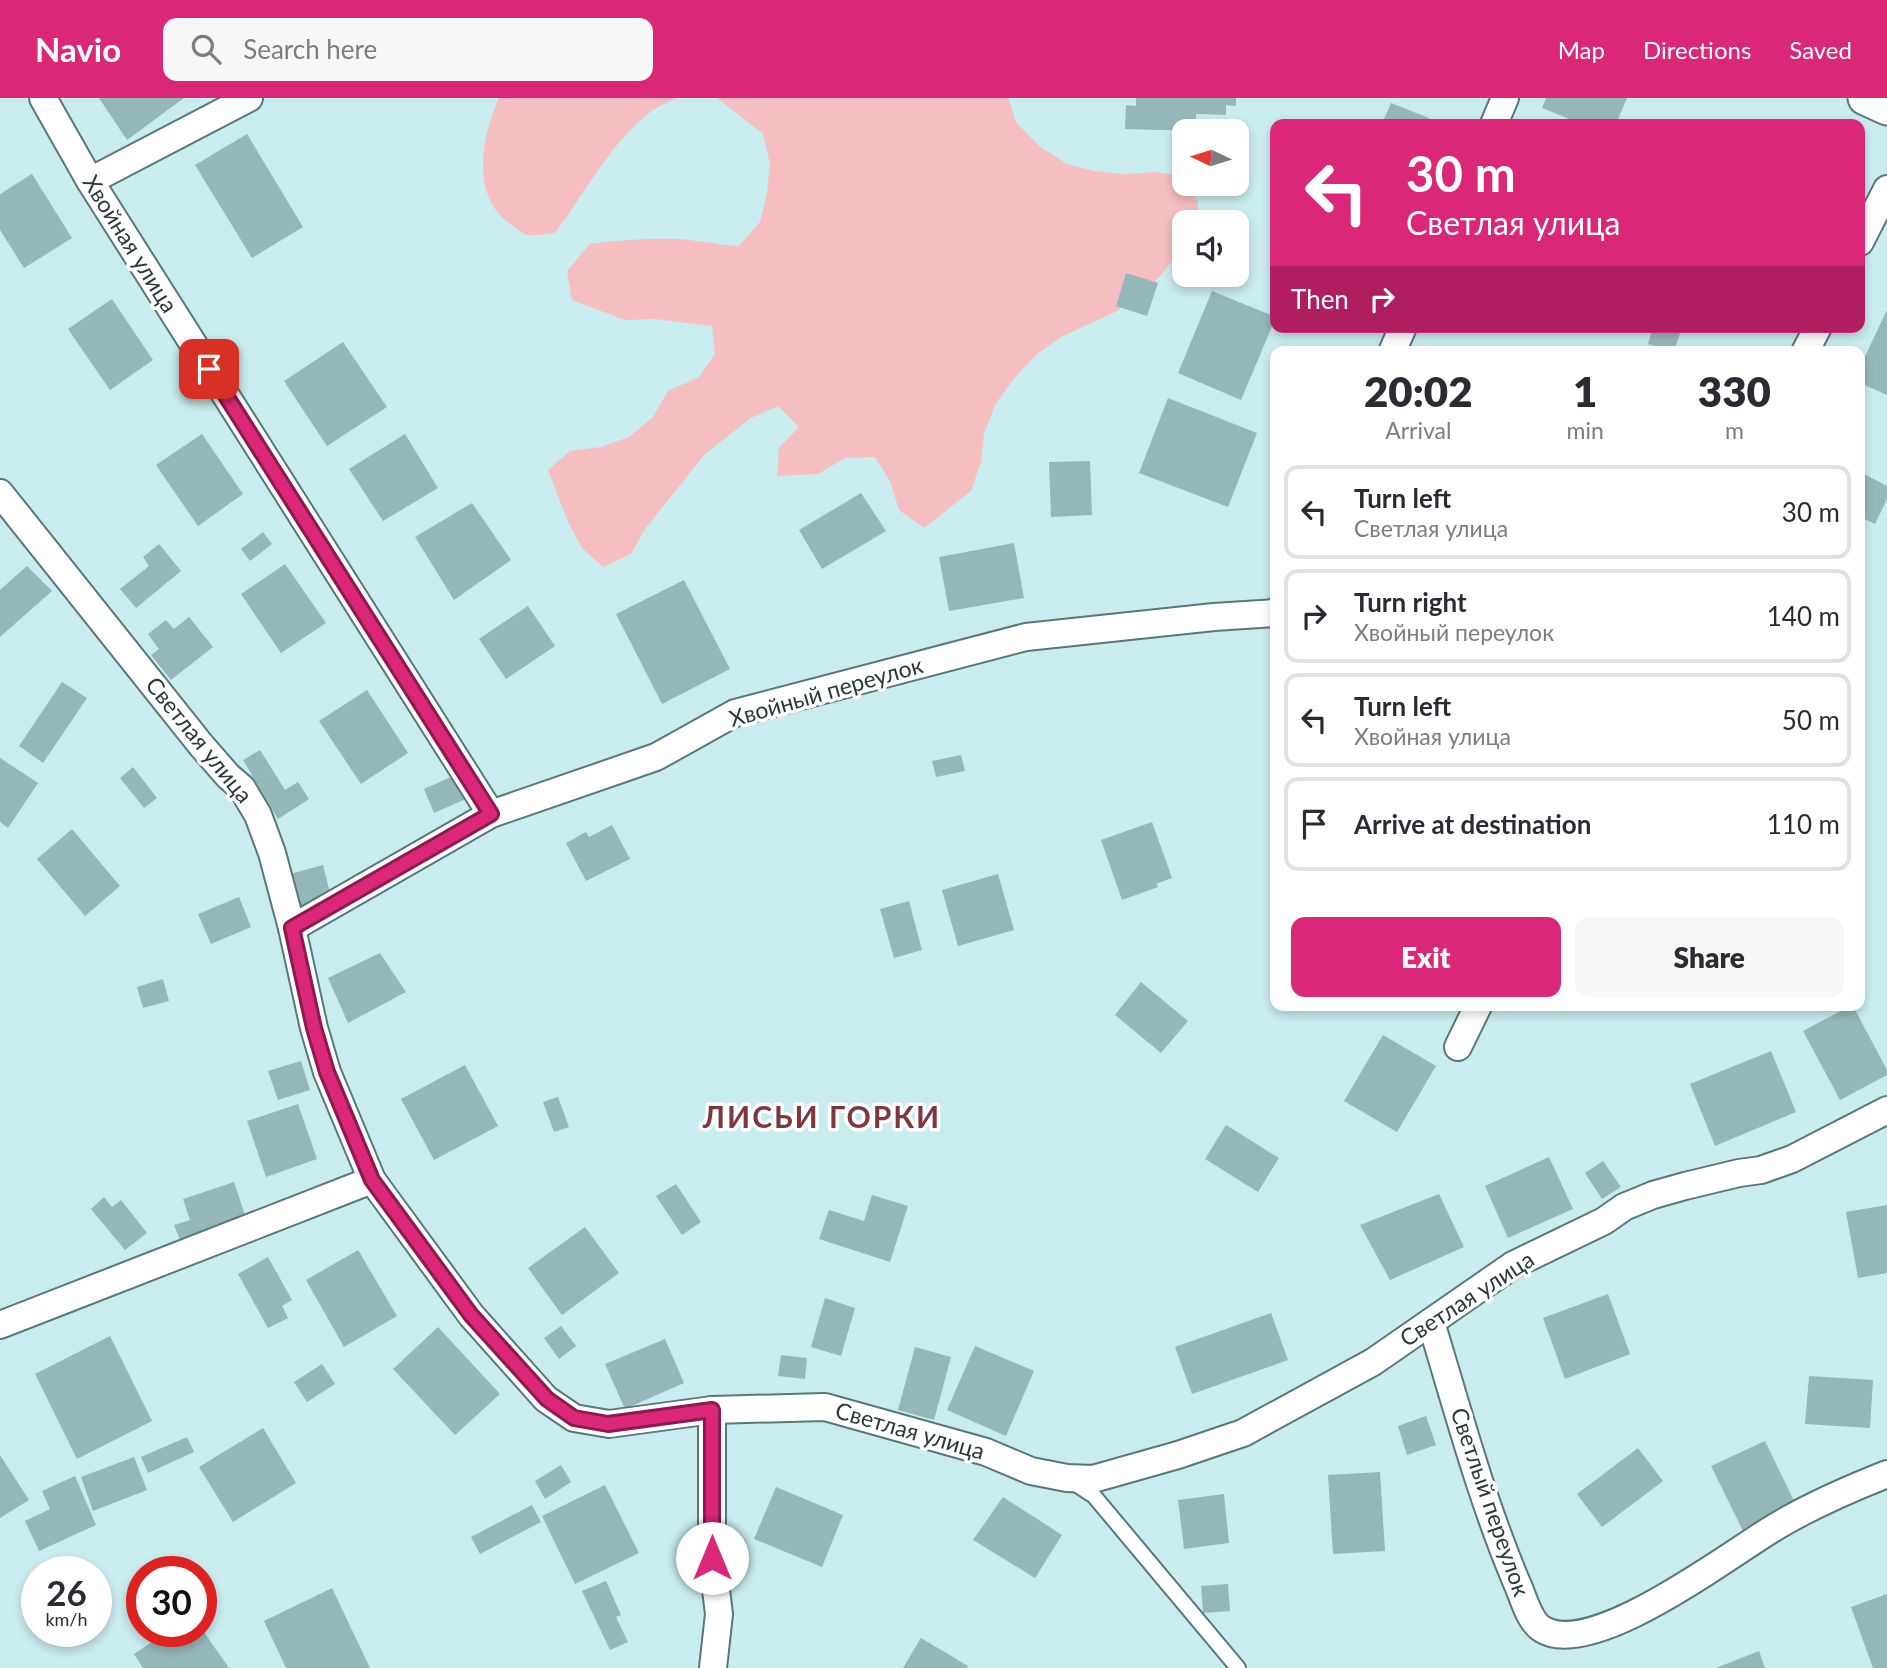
<!DOCTYPE html>
<html lang="en">
<head>
<meta charset="utf-8">
<style>
	:root { --surface:#fff; --page:#f7f7f7; --text:#2b2b33; --muted:#7c7c81; --line:#e1e1e2; --accent:#db2777 }
	body { margin:0; font-family:Lato,sans-serif; background:var(--page); color:var(--text); height:100vh; display:flex; flex-direction:column; font-size:26px; white-space:nowrap }
	* { box-sizing:border-box; margin:0 }
	p { font-size:23px; color:var(--muted) }
	.icon { flex:none; width:38px; height:38px; fill:none; stroke:currentColor; stroke-width:2; stroke-linecap:round; stroke-linejoin:round }
	.map { position:relative; flex:1; overflow:hidden }
	.drawer { position:absolute; left:1270px; top:248px; width:595px; height:665px; display:flex; flex-direction:column; background:var(--surface); border-radius:14px; box-shadow:0 4px 10px #0003 }
	.drawer>* { flex:none }
	.guide { position:absolute; left:1270px; top:21px; width:595px; height:214px; border-radius:14px; box-shadow:0 4px 10px #0003; background:#db2777; color:#fff; overflow:hidden }
	.needle { width:46px; rotate:274deg }
	.tools { position:absolute; left:1172px; top:21px; display:grid; gap:14px }
	.tools a { display:grid; place-items:center; width:77px; height:77px; border-radius:14px; background:var(--surface); box-shadow:0 4px 10px #0003; font-size:35px }
	.speed { position:absolute; left:21px; top:1458px; display:flex; gap:14px; font-size:35px; font-weight:700; text-align:center }
	.speed>* { display:grid; place-content:center; width:91px; height:91px; border-radius:50%; background:var(--surface); box-shadow:0 4px 10px #0003; line-height:1 }
	.speed small { font-size:18px; font-weight:400 }
	.speed .limit { border:10px solid #d22; background:#fff; color:#111 }
	.pin { position:absolute; display:grid; place-items:center; width:60px; height:60px; color:#fff; margin:-30px; border-radius:14px; box-shadow:0 4px 10px #0006 }
	.me { position:absolute; width:77px; margin:-38px; rotate:0deg; stroke-linejoin:round; filter:drop-shadow(0 0 5px #0008) }
	.turn { display:flex; align-items:center; gap:24px; height:147px; padding:0 21px; font-size:32px }
	.turn .icon { width:91px; height:91px; stroke-width:2.5 }
	.turn b { display:block; font-size:49px; line-height:60px }
	.then { display:flex; align-items:center; height:66px; padding:0 21px; background:#0003; gap:14px; font-size:26px }
	.eta { display:flex; justify-content:space-evenly; align-items:center; height:119px; text-align:center }
	.eta b { font-size:42px; font-weight:800; line-height:49px }
	.primary-button { display:flex; gap:14px; margin-top:auto; padding:14px 21px }
	.primary-button a { flex:1; height:80px; border-radius:14px; background:var(--accent); color:#fff; font-size:28px; font-weight:800; line-height:80px; text-align:center }
	.primary-button a+a { background:var(--page); color:var(--text) }
	ul { padding:0; list-style:none }
	li { display:flex; align-items:center; gap:21px; height:94px; margin:0 14px 10px; padding:0 7px; border:4px solid var(--line); border-radius:14px }
	li div { flex:1 }
	li b { display:block; font-size:26px }
	li em { font-style:normal }
	header { display:flex; align-items:center; gap:42px; box-sizing:border-box; height:98px; padding:0 35px; background:var(--accent); color:#fff }
	header strong { font-size:33px }
	nav { display:flex; gap:38px; margin-inline-start:auto; font-size:24px }
	.search { width:490px; height:63px; background:var(--page); display:flex; align-items:center; gap:18px; box-sizing:border-box; padding:0 24px; border-radius:14px; color:var(--muted); font-size:26px }
	.map>svg:first-child { display:block }
	.green { fill:#f5bec0 }
	.building { fill:#96b7ba }
	.lines { fill:none; stroke-linecap:round; stroke-linejoin:round }
	.service-casing { stroke:#58787a; stroke-width:18 }
	.minor-casing { stroke:#58787a; stroke-width:30 }
	.tertiary-casing { stroke:#58787a; stroke-width:37 }
	.service { stroke:#fff; stroke-width:14 }
	.minor { stroke:#fff; stroke-width:26 }
	.tertiary { stroke:#fff; stroke-width:33 }
	.route-casing { stroke:#8e194d; stroke-width:18 }
	.route { stroke:#db2777; stroke-width:12 }
	.labels { text-anchor:middle; stroke-width:7; stroke-linejoin:round; paint-order:stroke }
	.street-label { font-size:23px; fill:#2b393a; stroke:#fff }
	.district-label { font-size:30px; font-weight:bold; letter-spacing:2px; fill:#7f373d; stroke:#fff }
</style>
</head>
<body>
<header>
<strong>Navio</strong>
<div class="search"><svg class="icon" aria-label="search" viewBox="0 0 24 24"><circle cx="10" cy="10" r="6"/><path d="M15 15l6 6"/></svg>Search here</div>
<nav><a>Map</a><a>Directions</a><a>Saved</a></nav>
</header>
<div class="map">
<svg width="1887" height="1570" viewBox="0 0 1887 1570">
	<rect width="100%" height="100%" fill="#c9ecef"/>
	<g class="green">
		<path d="M499,0H677C669,4 660,7 653,12C611,43 586,94 555,135C547,136 536,138 528,137C522,136 515,129 510,126C470,98 482,37 499,0Z"/>
		<path d="M717,0H1008L1016,24L1039,48L1067,66L1094,73L1124,76L1156,74L1185,79V86H1189L1198,105V124H1185V146L1161,177L1142,197L1115,214L1061,239L1037,256L1016,278L996,305L984,335L981,364L971,393L924,430L899,412L890,383L875,359L845,360L818,376L777,378L779,350L799,329L778,308L751,320L705,356L645,431L631,456L603,469L582,450L569,426L548,372L570,353L601,349L629,339L653,319L668,293L699,279L715,256L712,228L655,221L625,222L572,202L567,173L590,146C619,142 649,140 678,141C698,142 718,147 739,148L760,124L767,95L770,66L763,36Z"/>
	</g>
	<g class="building">
		<polygon points="99,0 184,0 127,42"/>
		<polygon points="1136,0 1236,0 1236,8 1226,7 1226,17 1196,16 1196,33 1125,31 1126,7 1136,8"/>
		<polygon points="1546,0 1627,0 1616,26 1582,26 1542,10"/>
		<polygon points="1391,5 1429,20 1427,26 1382,26"/>
		<polygon points="247,36 303,129 252,160 195,67"/>
		<polygon points="32,76 72,140 24,170 0,132 0,96"/>
		<polygon points="1126,175 1158,185 1147,218 1116,208"/>
		<polygon points="1212,193 1276,219 1241,302 1178,275"/>
		<polygon points="112,201 153,262 110,292 68,231"/>
		<polygon points="1887,212 1887,297 1860,285 1860,269"/>
		<polygon points="1653,229 1682,229 1674,254 1648,246"/>
		<polygon points="343,244 387,309 327,348 284,283"/>
		<polygon points="1168,300 1257,335 1228,409 1139,375"/>
		<polygon points="202,336 243,396 198,428 156,367"/>
		<polygon points="405,336 438,390 383,423 349,371"/>
		<polygon points="1090,363 1092,417 1051,419 1049,364"/>
		<polygon points="1860,374 1887,388 1887,401 1875,426 1860,419"/>
		<polygon points="861,395 886,433 822,471 799,432"/>
		<polygon points="472,405 511,462 454,502 415,439"/>
		<polygon points="263,434 272,446 250,463 241,451"/>
		<polygon points="1014,445 1024,500 949,513 939,459"/>
		<polygon points="159,446 181,473 136,510 120,491 149,468 143,459"/>
		<polygon points="285,466 326,525 281,555 241,496"/>
		<polygon points="27,468 52,493 0,539 0,492"/>
		<polygon points="684,482 730,571 662,606 616,516"/>
		<polygon points="528,508 555,548 506,581 479,541"/>
		<polygon points="189,519 213,549 171,582 151,557 159,551 148,536 166,522 174,531"/>
		<polygon points="62,584 87,600 43,665 19,648"/>
		<polygon points="367,592 408,655 361,686 319,623"/>
		<polygon points="260,652 285,692 298,684 309,701 278,721 243,662"/>
		<polygon points="961,657 965,673 936,679 932,663"/>
		<polygon points="0,660 38,685 8,730 0,724"/>
		<polygon points="133,669 157,700 144,710 120,680"/>
		<polygon points="458,676 468,700 434,715 424,691"/>
		<polygon points="1152,724 1172,780 1156,786 1158,789 1122,802 1101,742"/>
		<polygon points="612,727 630,761 586,783 566,745 586,734 589,739"/>
		<polygon points="72,731 120,788 85,818 37,761"/>
		<polygon points="323,767 332,803 300,812 290,776"/>
		<polygon points="998,776 1014,832 958,848 942,792"/>
		<polygon points="239,799 251,829 211,846 198,816"/>
		<polygon points="909,803 922,852 894,860 880,811"/>
		<polygon points="380,855 406,894 348,925 328,880"/>
		<polygon points="163,881 169,903 143,910 137,889"/>
		<polygon points="1141,884 1188,923 1161,955 1115,917"/>
		<polygon points="1850,908 1853,908 1887,972 1887,977 1840,1002 1803,933"/>
		<polygon points="1383,937 1436,968 1397,1034 1344,1003"/>
		<polygon points="1771,953 1796,1014 1715,1048 1690,986"/>
		<polygon points="301,963 310,992 278,1002 268,973"/>
		<polygon points="465,967 498,1028 434,1062 401,1001"/>
		<polygon points="558,999 569,1029 554,1034 543,1004"/>
		<polygon points="298,1006 317,1061 266,1079 247,1023"/>
		<polygon points="1226,1027 1279,1060 1258,1094 1205,1061"/>
		<polygon points="1549,1059 1573,1111 1508,1140 1485,1088"/>
		<polygon points="1603,1063 1621,1089 1602,1101 1585,1075"/>
		<polygon points="234,1084 246,1120 180,1142 174,1127 190,1122 183,1101"/>
		<polygon points="676,1086 701,1124 682,1137 656,1098"/>
		<polygon points="1439,1096 1464,1149 1390,1182 1360,1127"/>
		<polygon points="872,1097 908,1108 890,1164 819,1141 829,1112 864,1123"/>
		<polygon points="104,1099 112,1109 121,1102 147,1135 125,1152 91,1111"/>
		<polygon points="1887,1107 1887,1175 1858,1180 1846,1114"/>
		<polygon points="585,1129 619,1175 562,1217 528,1170"/>
		<polygon points="358,1152 397,1218 344,1249 306,1182"/>
		<polygon points="268,1159 292,1202 282,1208 288,1220 268,1230 238,1176"/>
		<polygon points="1608,1196 1630,1256 1565,1281 1543,1220"/>
		<polygon points="825,1200 855,1210 841,1258 811,1249"/>
		<polygon points="1271,1215 1288,1262 1192,1296 1175,1249"/>
		<polygon points="561,1228 576,1248 559,1261 544,1240"/>
		<polygon points="438,1229 500,1296 455,1337 393,1271"/>
		<polygon points="110,1238 152,1323 77,1361 35,1276"/>
		<polygon points="665,1241 684,1285 625,1311 605,1266"/>
		<polygon points="975,1248 1034,1273 1006,1338 947,1312"/>
		<polygon points="915,1249 951,1259 934,1322 898,1312"/>
		<polygon points="781,1257 807,1260 805,1281 778,1278"/>
		<polygon points="322,1266 335,1286 307,1304 294,1284"/>
		<polygon points="1809,1278 1873,1282 1870,1330 1805,1326"/>
		<polygon points="1426,1318 1436,1347 1407,1357 1398,1328"/>
		<polygon points="263,1330 296,1385 233,1424 199,1369"/>
		<polygon points="187,1339 194,1354 148,1375 141,1359"/>
		<polygon points="1765,1343 1798,1411 1745,1437 1711,1368"/>
		<polygon points="1638,1350 1663,1383 1602,1429 1577,1396"/>
		<polygon points="0,1357 29,1402 0,1420"/>
		<polygon points="134,1359 147,1392 93,1413 81,1379"/>
		<polygon points="561,1367 571,1384 545,1401 535,1383"/>
		<polygon points="1380,1374 1385,1453 1333,1456 1328,1377"/>
		<polygon points="75,1378 96,1427 39,1453 25,1423 50,1411 42,1393"/>
		<polygon points="605,1387 639,1455 575,1486 542,1418"/>
		<polygon points="776,1389 843,1417 822,1469 754,1441"/>
		<polygon points="1224,1396 1229,1445 1184,1451 1178,1402"/>
		<polygon points="1003,1399 1062,1437 1035,1480 973,1442"/>
		<polygon points="532,1407 541,1424 480,1456 471,1439"/>
		<polygon points="606,1483 621,1517 616,1519 628,1544 610,1552 582,1493"/>
		<polygon points="1228,1486 1230,1513 1203,1515 1201,1488"/>
		<polygon points="332,1490 370,1570 286,1570 264,1523"/>
		<polygon points="1887,1496 1887,1570 1873,1570 1851,1509"/>
		<polygon points="201,1530 229,1570 143,1570 134,1556 168,1533 201,1533"/>
		<polygon points="921,1540 968,1568 967,1570 903,1570"/>
		<polygon points="1759,1553 1765,1570 1716,1570"/>
	</g>
	<g class="lines">
		<g class="service-casing">
			<polyline id="service" points="1074,1385 1094,1398 1238,1570"/>
		</g>
		<g class="minor-casing">
			<g id="minor">
				<polyline points="43,0 90,83 491,716"/>
				<polyline points="1494,26 1505,0"/>
				<polyline points="90,83 249,0"/>
				<polyline points="1860,144 1887,91"/>
				<polyline points="1392,254 1403,229"/>
				<polyline points="1805,254 1818,229"/>
				<polyline points="0,395 201,647 228,678 242,690 258,717 272,755 292,830 314,930 327,974 372,1082 471,1217 546,1301 574,1320 609,1326 712,1312 825,1309 986,1354 1031,1373 1067,1380 1093,1381 1178,1357 1243,1335 1373,1264 1513,1167 1604,1123 1624,1109 1653,1097 1685,1088 1739,1075 1761,1072 1792,1061 1887,1012"/>
				<polyline points="292,830 491,716 656,659 735,615 1026,539 1214,519 1275,515 1276,513"/>
				<polyline points="1458,949 1478,908"/>
				<path d="M1431,1224C1458,1313 1482,1404 1519,1490C1524,1502 1530,1524 1542,1531C1592,1563 1732,1454 1777,1428C1812,1407 1849,1391 1887,1376"/>
				<polyline points="0,1227 372,1082"/>
				<polyline points="712,1312 712,1460 719,1516 713,1570"/>
			</g>
		</g>
		<g class="tertiary-casing">
			<polyline id="tertiary" points="1865,0 1887,10"/>
		</g>
		<use href="#service" class="service"/>
		<use href="#minor" class="minor"/>
		<use href="#tertiary" class="tertiary"/>
	</g>
	<g class="lines">
		<g class="route-casing">
			<polyline id="route" points="209,271 491,716 292,830 314,930 327,974 372,1082 471,1217 547,1301 574,1320 608,1326 712,1312 712,1460"/>
		</g>
		<use href="#route" class="route"/>
	</g>
	<g class="labels">
		<g class="street-label">
			<text transform="translate(130 146) rotate(58)" y="8">Хвойная улица</text>
			<text transform="translate(826 594) rotate(-16)" y="8">Хвойный переулок</text>
			<text transform="translate(199 642) rotate(51)" y="8">Светлая улица</text>
			<text transform="translate(1467 1201) rotate(-33)" y="8">Светлая улица</text>
			<text transform="translate(910 1333) rotate(16)" y="8">Светлая улица</text>
			<text transform="translate(1490 1404) rotate(71)" y="8">Светлый переулок</text>
		</g>
		<g class="district-label">
			<text x="822" y="1030">ЛИСЬИ ГОРКИ</text>
		</g>
	</g>
</svg>
<div class="tools">
<a><svg class="needle" viewBox="-14 -14 28 28"><path d="M0-13l5 13h-10z" fill="#e53935"/><path d="M0 13l5-13h-10z" fill="#7c7c81"/></svg></a>
<a><svg class="icon" aria-label="sound" viewBox="0 0 24 24"><path d="M4 9h4l5-4v14l-5-4H4zM17 9q2 3 0 6"/></svg></a>
</div>
<div class="speed"><div>26<small>km/h</small></div><div class="limit">30</div></div>
<div class="pin" style="left:209px;top:271px;background:#d93025"><svg class="icon" aria-label="arrive" viewBox="0 0 24 24"><path d="M6 21V4h12l-3 4 3 4H6"/></svg></div>
<svg class="me" style="left:712px;top:1460px" viewBox="-20 -20 40 40"><circle r="19" fill="#fff"/><path d="M0-13L10 11 0 6-10 11z" fill="#db2777"/></svg>
<div class="guide">
<div class="turn"><svg class="icon" aria-label="left" viewBox="0 0 24 24"><path d="M17 20v-9H6M10 6l-5 5 5 5"/></svg><div><b>30 m</b>Светлая улица</div></div>
<div class="then">Then<svg class="icon" aria-label="right" viewBox="0 0 24 24"><path d="M7 20v-9h11M14 6l5 5-5 5"/></svg></div>
</div>
<section class="drawer">
<div class="eta">
<div><b>20:02</b><p>Arrival</p></div>
<div><b>1</b><p>min</p></div>
<div><b>330</b><p>m</p></div>
</div>
<ul>
<li><svg class="icon" aria-label="left" viewBox="0 0 24 24"><path d="M17 20v-9H6M10 6l-5 5 5 5"/></svg><div><b>Turn left</b><p>Светлая улица</p></div><em>30 m</em></li>
<li><svg class="icon" aria-label="right" viewBox="0 0 24 24"><path d="M7 20v-9h11M14 6l5 5-5 5"/></svg><div><b>Turn right</b><p>Хвойный переулок</p></div><em>140 m</em></li>
<li><svg class="icon" aria-label="left" viewBox="0 0 24 24"><path d="M17 20v-9H6M10 6l-5 5 5 5"/></svg><div><b>Turn left</b><p>Хвойная улица</p></div><em>50 m</em></li>
<li><svg class="icon" aria-label="arrive" viewBox="0 0 24 24"><path d="M6 21V4h12l-3 4 3 4H6"/></svg><div><b>Arrive at destination</b></div><em>110 m</em></li>
</ul>
<div class="primary-button"><a>Exit</a><a>Share</a></div>
</section>
</div>
</body>
</html>
